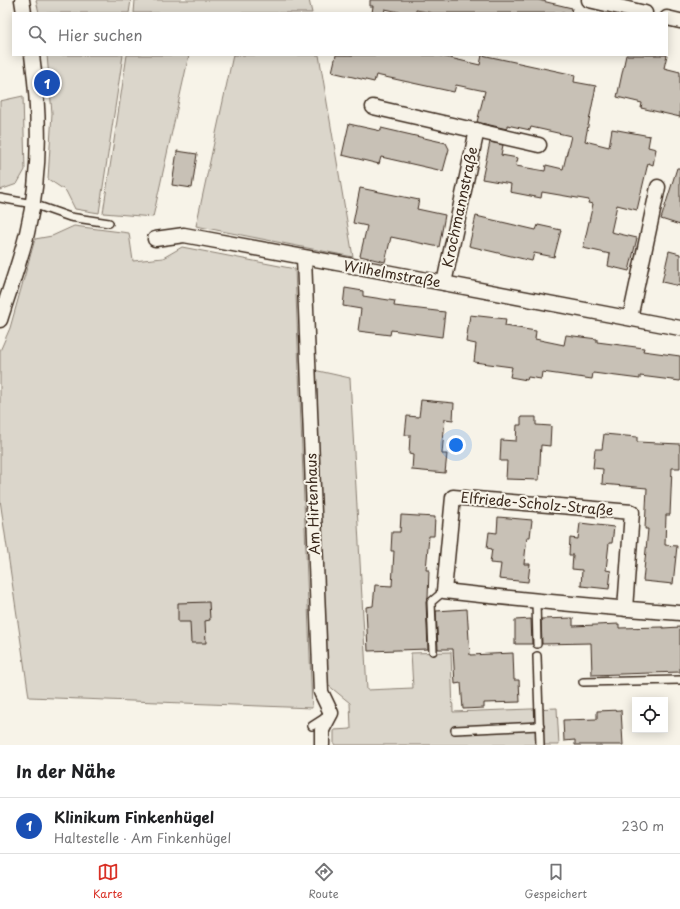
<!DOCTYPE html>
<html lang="de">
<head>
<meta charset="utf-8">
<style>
  :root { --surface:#fff; --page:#f2f2f2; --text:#202124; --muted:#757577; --line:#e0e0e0; --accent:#d93025 }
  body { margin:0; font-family:"Playpen Sans",sans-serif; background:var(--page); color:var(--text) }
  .controls { position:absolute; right:12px; bottom:12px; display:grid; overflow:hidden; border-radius:0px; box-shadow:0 2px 10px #0003 }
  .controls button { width:36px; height:36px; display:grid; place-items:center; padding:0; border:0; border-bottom:1px solid var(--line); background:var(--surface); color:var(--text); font:20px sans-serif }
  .you { position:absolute; left:456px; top:445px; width:14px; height:14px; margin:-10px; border:3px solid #fff; border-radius:50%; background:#1a73e8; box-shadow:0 0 0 6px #1a73e833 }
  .badge { display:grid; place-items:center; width:26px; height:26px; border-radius:50%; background:var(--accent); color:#fff; font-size:13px; font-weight:700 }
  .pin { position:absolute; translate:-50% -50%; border:2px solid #fff; box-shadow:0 1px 4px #0006 }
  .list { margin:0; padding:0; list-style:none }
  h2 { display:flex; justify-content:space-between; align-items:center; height:52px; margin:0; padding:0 16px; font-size:17px }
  h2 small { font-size:13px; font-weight:400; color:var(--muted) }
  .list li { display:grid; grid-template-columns:26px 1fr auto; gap:12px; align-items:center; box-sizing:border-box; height:56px; padding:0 16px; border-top:1px solid var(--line) }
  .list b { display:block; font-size:15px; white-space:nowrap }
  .list p { margin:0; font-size:13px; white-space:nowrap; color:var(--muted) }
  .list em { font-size:13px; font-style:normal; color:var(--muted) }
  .icon { flex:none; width:22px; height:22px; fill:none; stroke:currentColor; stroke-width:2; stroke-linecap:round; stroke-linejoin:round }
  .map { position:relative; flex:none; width:680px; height:745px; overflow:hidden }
  .search { position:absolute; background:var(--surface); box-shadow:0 2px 10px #0003; left:12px; right:12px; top:12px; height:44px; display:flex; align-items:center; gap:10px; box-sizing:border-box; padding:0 14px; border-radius:0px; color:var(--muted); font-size:15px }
  .sheet { height:108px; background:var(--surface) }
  nav { display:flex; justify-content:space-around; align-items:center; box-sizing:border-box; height:56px; border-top:1px solid var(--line); background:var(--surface); font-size:11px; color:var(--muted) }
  nav a { display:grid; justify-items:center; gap:2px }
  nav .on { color:var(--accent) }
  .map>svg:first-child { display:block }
</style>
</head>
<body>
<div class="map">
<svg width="680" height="745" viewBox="0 0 680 745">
  <rect width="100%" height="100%" fill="#f7f3e8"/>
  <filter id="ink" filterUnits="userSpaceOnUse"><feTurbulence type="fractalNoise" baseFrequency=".025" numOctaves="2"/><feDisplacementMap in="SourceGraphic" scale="8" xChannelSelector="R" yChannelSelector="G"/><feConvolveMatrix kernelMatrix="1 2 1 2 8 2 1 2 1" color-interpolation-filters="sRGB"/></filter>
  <g filter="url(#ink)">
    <g fill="#dbd6cb" stroke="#8b8074">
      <polygon points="36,0 131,0 129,13 39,13"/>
      <polygon points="135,0 309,0 312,13 134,13"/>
      <polygon points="47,55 123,55 99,213 75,209 66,191 48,179 52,113"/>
      <polygon points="127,55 189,55 153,217 103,213"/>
      <polygon points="233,55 319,55 353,257 196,226"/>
      <polygon points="23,96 25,170 17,184 0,190 0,101"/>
      <polygon points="74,226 129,233 133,261 163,258 182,247 295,269 312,708 29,697 0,500 0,351 10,328 35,239 52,236"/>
      <polygon points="314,370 350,378 367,690 413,688 411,653 451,652 453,712 557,708 559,745 334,745 334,730 351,729 350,703 328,685"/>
    </g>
    <g fill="#c8c1b6" stroke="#3b2a1e">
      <polygon points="370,0 538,0 572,8 571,13 433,13 416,10 416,13 404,13 385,9 384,13 372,13 373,6 370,6"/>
      <polygon points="336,55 437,55 480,65 482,55 575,75 574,82 596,86 585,141 609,147 612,129 650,136 648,147 656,149 653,165 648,163 637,210 617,205 611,232 637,238 629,271 608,266 610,254 583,248 593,204 588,203 589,200 542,192 541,198 510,192 511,184 482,179 490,142 503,145 501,155 518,158 516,166 545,171 546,165 563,169 571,136 531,127 530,130 507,125 507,129 477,122 485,91 456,85 454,92 376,75 374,82 332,72"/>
      <polygon points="626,55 667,55 664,68 680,72 680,117 641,108 642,103 617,97"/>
      <polygon points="349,124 381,131 381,128 446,143 449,149 443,171 381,157 379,164 342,155"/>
      <polygon points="177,151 197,154 192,188 172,185"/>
      <polygon points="677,168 680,168 680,225 661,219"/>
      <polygon points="360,188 419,200 417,209 445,215 439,247 391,237 385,262 360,256 367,226 353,223"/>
      <polygon points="476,216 536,230 538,225 561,230 554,257 534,253 532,261 469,246"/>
      <polygon points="669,251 680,254 680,286 662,282"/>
      <polygon points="345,288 363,291 363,296 395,301 394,306 445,312 442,337 391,330 390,335 358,331 361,309 343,306"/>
      <polygon points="470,315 506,319 505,326 536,331 535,339 564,345 566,335 597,339 597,342 644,348 643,351 680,356 680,381 640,376 640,379 593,373 592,379 542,372 541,379 528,377 527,380 510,377 512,367 474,362 476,344 466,342"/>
      <polygon points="421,400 454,403 453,420 445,419 442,454 447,454 445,473 412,470 413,455 409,454 410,435 405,435 407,416 419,417"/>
      <polygon points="521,417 536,417 536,425 551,426 550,446 541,445 539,480 506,479 507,461 500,461 501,440 516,441 517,425 521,425"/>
      <polygon points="604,434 637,437 637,442 680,444 680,468 672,468 670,515 666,515 665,545 677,546 673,584 643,581 648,529 645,529 647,488 602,484 603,469 593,468 595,449 602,449"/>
      <polygon points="401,515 435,517 434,536 429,536 426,570 429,570 428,598 426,602 428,649 368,651 366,607 373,606 375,585 392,586 394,551 391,551 392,532 400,532"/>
      <polygon points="498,517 532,520 530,537 527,537 524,564 530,564 528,582 499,579 501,564 490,563 492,549 487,548 489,532 497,533"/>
      <polygon points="580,523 614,527 612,543 609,543 606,570 611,571 609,589 581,586 582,570 572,569 573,555 569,555 570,538 578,539"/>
      <polygon points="209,602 210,620 205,621 206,643 191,643 190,622 178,622 178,603"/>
      <polygon points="467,609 470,655 513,653 514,680 519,680 520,702 484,703 484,708 463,709 461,683 455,684 453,649 438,649 436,611"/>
      <polygon points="573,618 573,626 619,624 619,628 663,627 663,628 680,627 680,672 592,675 591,643 542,644 541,619"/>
      <polygon points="531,619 532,644 515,644 515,620"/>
      <polygon points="621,710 623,745 575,745 575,740 564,741 563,720 597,719 597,711"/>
    </g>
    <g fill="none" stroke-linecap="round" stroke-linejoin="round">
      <defs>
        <g id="lane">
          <polyline points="0,198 33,204 70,217 109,223"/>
          <polyline points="536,601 537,644"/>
          <polyline points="433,651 431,602 444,591"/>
          <polyline points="537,656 540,745"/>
          <polyline points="583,682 680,680"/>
          <polyline points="312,726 326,717"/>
          <polyline points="455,730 540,726"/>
        </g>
        <g id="street">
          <polyline points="22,0 24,13"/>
          <polyline points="589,0 645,13"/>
          <polyline points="667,18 680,21"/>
          <polyline points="373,107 539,145"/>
          <polyline points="155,239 184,235 375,270 680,328"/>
          <polyline points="304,258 321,692 331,713 322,730 322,745"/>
          <polyline points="444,283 477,130"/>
          <polyline points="630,318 658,187"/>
          <path d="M0,320c9,-29 20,-58 27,-87 14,-58 13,-120 5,-178"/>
          <path d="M625,609l7,-97 -179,-15 -9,94c79,9 157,16 236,22"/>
        </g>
      </defs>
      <use href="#lane" stroke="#3b2a1e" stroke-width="10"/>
      <use href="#street" stroke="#3b2a1e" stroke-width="17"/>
      <use href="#lane" stroke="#f7f3e8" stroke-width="7"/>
      <use href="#street" stroke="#f7f3e8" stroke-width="14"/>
    </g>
  </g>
  <g text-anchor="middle" stroke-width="4" stroke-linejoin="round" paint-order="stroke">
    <g font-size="14" fill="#3b2a1e" stroke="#f7f3e8">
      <text transform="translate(460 207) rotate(-78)" y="5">Krochmannstraße</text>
      <text transform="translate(392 274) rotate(10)" y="5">Wilhelmstraße</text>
      <text transform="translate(313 504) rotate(-92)" y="5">Am Hirtenhaus</text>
      <text transform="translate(537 504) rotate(5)" y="5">Elfriede-Scholz-Straße</text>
    </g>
  </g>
</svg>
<div class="controls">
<button><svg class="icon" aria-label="locate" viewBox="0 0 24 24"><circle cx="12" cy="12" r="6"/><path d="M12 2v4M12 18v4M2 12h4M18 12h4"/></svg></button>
</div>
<div class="you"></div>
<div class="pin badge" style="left:47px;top:83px;background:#1a4fb4">1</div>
<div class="search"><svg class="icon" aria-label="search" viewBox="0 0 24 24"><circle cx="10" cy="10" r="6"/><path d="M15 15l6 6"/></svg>Hier suchen</div>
</div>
<section class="sheet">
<h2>In der Nähe<small></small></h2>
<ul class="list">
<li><span class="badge" style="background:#1a4fb4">1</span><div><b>Klinikum Finkenhügel</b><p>Haltestelle · Am Finkenhügel</p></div><em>230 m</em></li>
</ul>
</section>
<nav>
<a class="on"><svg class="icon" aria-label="map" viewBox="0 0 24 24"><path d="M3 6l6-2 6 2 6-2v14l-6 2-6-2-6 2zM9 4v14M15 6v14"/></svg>Karte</a>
<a><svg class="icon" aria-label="directions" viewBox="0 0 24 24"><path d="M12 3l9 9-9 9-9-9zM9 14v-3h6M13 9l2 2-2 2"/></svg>Route</a>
<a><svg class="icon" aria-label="saved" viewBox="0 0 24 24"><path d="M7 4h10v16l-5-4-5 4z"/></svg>Gespeichert</a>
</nav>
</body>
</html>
